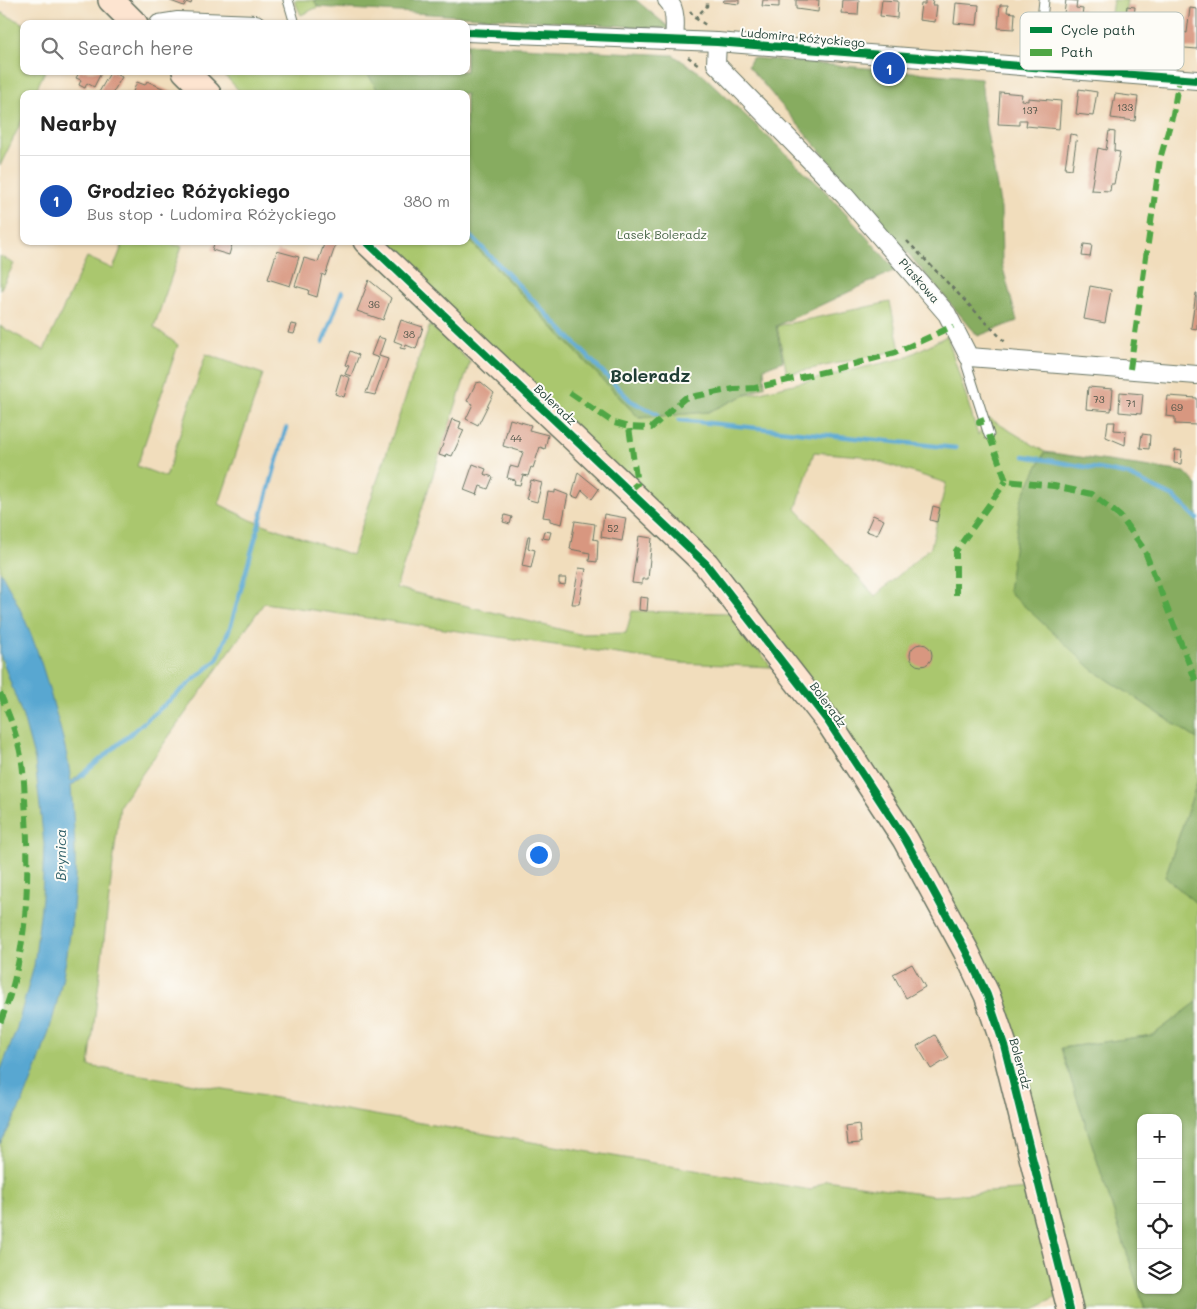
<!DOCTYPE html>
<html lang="en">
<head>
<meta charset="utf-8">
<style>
  :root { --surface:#fff; --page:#f6f6f6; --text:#222; --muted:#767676; --line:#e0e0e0; --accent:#1a73e8 }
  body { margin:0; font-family:Mali,sans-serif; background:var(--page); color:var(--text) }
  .controls { position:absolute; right:15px; bottom:15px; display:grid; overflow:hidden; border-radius:10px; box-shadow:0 1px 4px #0004 }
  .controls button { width:45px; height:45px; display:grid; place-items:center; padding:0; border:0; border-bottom:1px solid var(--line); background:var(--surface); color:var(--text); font:25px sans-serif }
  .you { position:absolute; left:538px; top:854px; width:18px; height:18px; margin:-12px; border:4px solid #fff; border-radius:50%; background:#1a73e8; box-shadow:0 0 0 8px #1a73e833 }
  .badge { display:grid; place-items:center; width:32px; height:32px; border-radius:50%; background:var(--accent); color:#fff; font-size:16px; font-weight:700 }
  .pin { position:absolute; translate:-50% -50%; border:2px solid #fff; box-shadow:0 1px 5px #0006 }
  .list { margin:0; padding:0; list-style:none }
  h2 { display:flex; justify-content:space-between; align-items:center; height:65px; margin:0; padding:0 20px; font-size:21px }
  h2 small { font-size:16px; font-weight:400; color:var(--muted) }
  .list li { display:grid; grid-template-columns:32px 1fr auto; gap:15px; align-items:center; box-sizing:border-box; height:90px; padding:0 20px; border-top:1px solid var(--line) }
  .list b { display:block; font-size:19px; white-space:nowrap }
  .list p { margin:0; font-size:16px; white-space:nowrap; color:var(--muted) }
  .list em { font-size:16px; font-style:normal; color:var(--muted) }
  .icon { flex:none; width:28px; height:28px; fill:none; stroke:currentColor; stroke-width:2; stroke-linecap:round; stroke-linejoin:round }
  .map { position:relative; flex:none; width:1197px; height:1309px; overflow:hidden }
  .search { position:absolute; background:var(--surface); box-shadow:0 1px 4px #0004; left:20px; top:20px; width:450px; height:55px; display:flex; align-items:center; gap:12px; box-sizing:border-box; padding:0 18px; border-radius:10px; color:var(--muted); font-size:19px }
  .panel { position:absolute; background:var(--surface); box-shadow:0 1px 4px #0004; left:20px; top:90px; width:450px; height:155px; border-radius:10px }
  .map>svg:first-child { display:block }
</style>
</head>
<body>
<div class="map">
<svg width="1197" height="1309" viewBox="0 0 1197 1309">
  <rect width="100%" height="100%" fill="#fdfcf7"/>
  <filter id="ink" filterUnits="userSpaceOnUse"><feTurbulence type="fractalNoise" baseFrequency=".02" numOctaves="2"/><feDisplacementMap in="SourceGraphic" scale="10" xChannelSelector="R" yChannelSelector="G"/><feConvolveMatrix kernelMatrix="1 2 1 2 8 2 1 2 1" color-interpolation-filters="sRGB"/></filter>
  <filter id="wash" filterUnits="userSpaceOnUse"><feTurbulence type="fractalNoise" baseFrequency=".0096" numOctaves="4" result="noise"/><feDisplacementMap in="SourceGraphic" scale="20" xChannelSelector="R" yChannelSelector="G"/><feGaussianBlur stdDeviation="1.12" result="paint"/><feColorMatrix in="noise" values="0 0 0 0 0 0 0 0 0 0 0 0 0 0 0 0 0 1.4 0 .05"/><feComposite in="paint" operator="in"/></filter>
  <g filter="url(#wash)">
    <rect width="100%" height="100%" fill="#f1ddbc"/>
    <g fill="#aac76e" stroke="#648251" fill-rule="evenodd">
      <polygon points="294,0 314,0 318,7 301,15"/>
      <polygon points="1113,0 1127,0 1119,57 1105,55"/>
      <polygon points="0,12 24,24 24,71 45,71 34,94 24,94 24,116 0,166"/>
      <polygon points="221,71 366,71 380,94 242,94"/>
      <path d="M466,233l6,10 167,175 69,-6 35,-16 161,-38 43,-22 31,99 11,-17 56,34 -24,48 71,169 105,70v44l-32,94 32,27v98l-44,33 -92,13 84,261h-67l-77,-310 -185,-311 -437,-447h87zM814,452l47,4 85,27 -15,64 -56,49 -79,-87z"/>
      <polygon points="124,241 152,241 182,246 154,327 178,345 137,466 166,477 206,354 263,374 219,504 251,520 352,555 430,325 470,362 396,588 579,634 626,633 632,611 731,613 771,667 680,663 264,603 120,805 89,1066 811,1190 826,1180 934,1196 1031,1189 1057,1297 1035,1309 0,1309 0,326 44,350 87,257 113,269"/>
      <polygon points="0,256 14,264 0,290"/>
      <polygon points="890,302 900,350 787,374 777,326"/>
    </g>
    <g fill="#87ac61" stroke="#53744a" fill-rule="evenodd">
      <polygon points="314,0 636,0 671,29 318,7"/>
      <polygon points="466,44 673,55 702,74 826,192 896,270 776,326 783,361 764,368 765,386 708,412 639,418 472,243 466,233 466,94 380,94 366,71 466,71"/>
      <polygon points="752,58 981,78 986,127 1001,209 1002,264 1017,321 978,336 748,66"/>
      <polygon points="1045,452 1185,472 1197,485 1197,739 1092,669 1008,591 1021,500"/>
      <polygon points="1197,783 1197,904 1165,877"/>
      <path d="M1197,1002v307h-52l-84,-261 92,-13zM1141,1118h37v172h-37z"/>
    </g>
    <path fill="#58a7d1" stroke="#3c7282" d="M0,571c27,47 39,81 53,132 8,27 15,52 18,79l12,-10 1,4 -13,10c2,31 5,60 4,91 -3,87 -29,192 -75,267v-72l16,-41 18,-65 8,-68 2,-54 -9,-83 -12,-44 -23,-63z"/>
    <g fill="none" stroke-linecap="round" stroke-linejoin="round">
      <g stroke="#58a7d1" stroke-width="4.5">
        <polyline points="466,231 631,401 657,414"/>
        <polyline points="323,342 342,292"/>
        <polyline points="679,420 956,448"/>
        <polyline points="1024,456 1126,474 1174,497 1197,519"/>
        <polyline points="81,776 217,660 231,625 286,428"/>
      </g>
    </g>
    <g id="blocks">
      <g fill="#d89780">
        <polygon points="168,0 192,0 191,4 186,2 184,6"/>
        <polygon points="724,0 739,0 739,4 723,2"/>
        <polygon points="763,0 779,0 779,7 762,6"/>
        <polygon points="796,0 819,0 818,12 796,9"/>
        <polygon points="843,0 859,0 858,15 842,14"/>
        <polygon points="882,0 898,1 897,18 880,16"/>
        <polygon points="925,0 933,0 932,5 937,5 935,22 919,20 921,4 925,4"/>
        <polygon points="1066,0 1077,1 1076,8 1083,9 1079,36 1061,33"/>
        <polygon points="956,3 979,5 977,25 954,23"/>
        <polygon points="1000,5 1008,5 1007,12 1015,13 1014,29 998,28"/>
        <polygon points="1127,6 1135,7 1134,16 1150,18 1147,41 1123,38"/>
        <polygon points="1190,8 1197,9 1197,49 1162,46 1165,30 1173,31 1174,24 1184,26 1183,32 1187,33"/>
        <polygon points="80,71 102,71 94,87 87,83 85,88 79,85 81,80 76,78"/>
        <polygon points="111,71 122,77 112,94 98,94"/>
        <polygon points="147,81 160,87 176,94 132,94 137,82 145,85"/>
        <polygon points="1079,89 1097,92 1093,116 1076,114"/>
        <polygon points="1000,92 1022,94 1021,100 1028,101 1028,98 1061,101 1059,129 1026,126 1027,120 1019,120 1019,125 998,124"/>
        <polygon points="1115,94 1138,97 1135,121 1111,118"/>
        <polygon points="1109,131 1115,132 1114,151 1120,152 1114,184 1111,184 1110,191 1091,190 1098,148 1106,150"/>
        <polygon points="1070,134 1077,135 1072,169 1065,168"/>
        <polygon points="215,241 233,241 229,255 212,250"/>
        <polygon points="325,241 337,241 325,276 322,274 317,297 308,294 309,290 295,286 304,258 318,262"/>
        <polygon points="1084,244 1092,245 1090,257 1082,256"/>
        <polygon points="277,251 299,257 290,286 268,279"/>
        <polygon points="369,280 391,298 383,320 357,311"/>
        <polygon points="1090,286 1111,290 1105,323 1084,319"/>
        <polygon points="1196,293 1197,293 1197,329 1191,328"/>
        <polygon points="401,320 423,327 416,349 406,345 405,349 400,348 402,344 394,341"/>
        <polygon points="291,324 297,325 294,334 288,333"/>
        <polygon points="378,337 385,339 379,356 388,359 375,395 366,393 379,358 371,355"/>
        <polygon points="350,351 359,355 351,376 345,374 349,366 345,365"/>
        <polygon points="341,374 350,378 344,397 335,394"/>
        <polygon points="481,382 494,393 478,425 466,419 473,404 467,401 476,383"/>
        <polygon points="1088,387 1113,389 1111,411 1086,409"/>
        <polygon points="1120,392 1143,394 1141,414 1119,412"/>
        <polygon points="1168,396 1197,398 1197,425 1175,424 1175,417 1166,416"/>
        <polygon points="452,419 461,422 459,428 464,430 452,456 446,454 445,457 439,455"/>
        <polygon points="510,419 531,425 529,430 548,435 545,449 540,447 533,468 531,467 528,476 523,475 520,485 514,484 515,480 507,478 510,466 518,468 523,452 503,446"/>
        <polygon points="1108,422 1115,422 1114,430 1126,431 1125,445 1106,437"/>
        <polygon points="1142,434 1150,435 1149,449 1140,448"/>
        <polygon points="1175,450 1182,451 1181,464 1174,463"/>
        <polygon points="473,464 486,469 484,474 493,477 488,489 480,486 477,495 464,490"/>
        <polygon points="578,472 599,489 592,499 582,490 578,498 572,496"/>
        <polygon points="531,480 542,483 537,502 526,499"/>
        <polygon points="555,490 568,495 562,524 550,521 550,518 543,517 548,492 555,493"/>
        <polygon points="933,506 940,508 937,522 930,520"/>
        <polygon points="604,514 626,518 622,541 601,537"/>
        <polygon points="505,515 512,517 510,524 503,522"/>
        <polygon points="873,515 884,520 877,535 866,531"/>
        <polygon points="575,521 595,524 593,539 598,540 597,562 589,561 590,553 570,549"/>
        <polygon points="544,531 551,532 549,539 542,538"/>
        <polygon points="528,536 530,536 528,548 535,550 531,568 522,566"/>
        <polygon points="639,536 652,538 648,579 642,579 642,584 632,583"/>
        <polygon points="579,568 586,569 579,604 572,604"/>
        <polygon points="559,578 566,578 565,585 559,584"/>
        <polygon points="640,597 648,598 647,611 639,610"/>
        <circle cx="921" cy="655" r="11"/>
        <polygon points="912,964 925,987 906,998 893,974"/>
        <polygon points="935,1035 949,1058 931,1069 917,1046"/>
        <polygon points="859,1124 861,1143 848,1144 846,1126"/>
      </g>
    </g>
  </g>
  <g filter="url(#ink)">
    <use href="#blocks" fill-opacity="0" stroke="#687564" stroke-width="1"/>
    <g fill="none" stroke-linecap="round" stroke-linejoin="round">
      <defs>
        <g id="lane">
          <polyline points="288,0 295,24"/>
          <polyline points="1037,68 1044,0"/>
          <polyline points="969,357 967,366 989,435"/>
        </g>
        <g id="street">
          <path d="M667,0c10,8 8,28 7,39"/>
          <polyline points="159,24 178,21 256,24"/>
          <polyline points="466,32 717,42 1197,80"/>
          <polyline points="717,42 716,64 845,196 947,314 969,357 1197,375"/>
        </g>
        <g id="secondary">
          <polyline points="111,0 135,24"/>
          <polyline points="185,71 208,94"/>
          <polyline points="366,241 706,564 828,721 905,839 966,951 987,995 1004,1045 1070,1309"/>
        </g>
      </defs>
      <use href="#lane" stroke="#687564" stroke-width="11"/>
      <use href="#street" stroke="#687564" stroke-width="20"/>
      <use href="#secondary" stroke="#687564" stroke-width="28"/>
      <g stroke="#687564" stroke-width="2.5" stroke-dasharray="4 4" stroke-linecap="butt">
        <polyline points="690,11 695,18 707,6 707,0"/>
        <polyline points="695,18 706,25"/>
        <polyline points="688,57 699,65"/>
        <polyline points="907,241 1007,344"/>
      </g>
      <use href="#lane" stroke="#fff" stroke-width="9"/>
      <use href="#street" stroke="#fff" stroke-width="18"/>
      <use href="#secondary" stroke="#fde4d0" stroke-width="25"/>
      <g stroke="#4fa644" stroke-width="6" stroke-dasharray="12 6" stroke-linecap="butt">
        <polyline points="1130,369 1160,159 1173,114 1179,79"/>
        <polyline points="570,393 614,423 629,427"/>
        <polyline points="984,419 979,421 979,423 985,421"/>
        <polyline points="989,435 1006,481 1054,486 1092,494 1120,516 1144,549 1197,684"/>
        <polyline points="629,491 637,484 629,427 651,428 685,398 734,389 755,388 831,370 895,353 953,326"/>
        <polyline points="956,595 956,551 1006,481"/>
        <path d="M0,693c6,15 13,31 17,47 6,19 7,40 8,60 5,73 4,154 -25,223"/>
      </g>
      <defs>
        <g id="cycleway">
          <polyline points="466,32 717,42 1197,80"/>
          <polyline points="366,241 706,564 828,721 905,839 966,951 987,995 1004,1045 1070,1309"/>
        </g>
      </defs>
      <use href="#cycleway" stroke="#fdfcf7" stroke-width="11"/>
      <use href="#cycleway" stroke="#00873e" stroke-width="8"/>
    </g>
  </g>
  <g text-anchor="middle" stroke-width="4" stroke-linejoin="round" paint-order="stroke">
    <g font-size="10" fill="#4d5447">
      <text x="1125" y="111">133</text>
      <text x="1030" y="114">137</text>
      <text x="374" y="308">36</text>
      <text x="409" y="338">38</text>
      <text x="1099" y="403">73</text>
      <text x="1131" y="407">71</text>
      <text x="1177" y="411">69</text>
      <text x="516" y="442">44</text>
      <text x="613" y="532">52</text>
    </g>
    <g font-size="12" fill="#1f3d34" stroke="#fdfcf7">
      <text transform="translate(803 38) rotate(5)" y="4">Ludomira Różyckiego</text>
      <text transform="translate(919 281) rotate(49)" y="4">Piaskowa</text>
      <text transform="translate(555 405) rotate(44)" y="4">Boleradz</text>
      <text transform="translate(828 705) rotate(54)" y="4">Boleradz</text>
      <text transform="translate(1020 1064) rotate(75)" y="4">Boleradz</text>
    </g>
    <g font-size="12" fill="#426042" stroke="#fdfcf7">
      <text x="662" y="239">Lasek Boleradz</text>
    </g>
    <g font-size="14" font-style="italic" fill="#33626b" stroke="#fdfcf7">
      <text transform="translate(61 855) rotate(-90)" y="5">Brynica</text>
    </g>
    <g font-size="18" font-weight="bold" fill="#1f3d34" stroke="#fdfcf7">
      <text x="650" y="382">Boleradz</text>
    </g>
  </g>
  <rect x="1020" y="12" width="164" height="58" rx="8" fill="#fdfcf7" stroke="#bac3bc" stroke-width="1"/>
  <rect x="1030" y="27" width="22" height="6" fill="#00873e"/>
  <rect x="1030" y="49" width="22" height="7" fill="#4fa644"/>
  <g font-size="14" fill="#1f3d34">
    <text x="1061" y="35">Cycle path</text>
    <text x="1061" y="57">Path</text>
  </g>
</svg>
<div class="controls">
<button>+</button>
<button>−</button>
<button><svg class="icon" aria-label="locate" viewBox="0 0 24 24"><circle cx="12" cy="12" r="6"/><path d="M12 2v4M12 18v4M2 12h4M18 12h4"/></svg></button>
<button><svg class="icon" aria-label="layers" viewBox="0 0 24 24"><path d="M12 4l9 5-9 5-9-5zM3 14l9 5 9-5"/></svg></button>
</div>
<div class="you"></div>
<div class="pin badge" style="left:889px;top:68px;background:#1a4fb4">1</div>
<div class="search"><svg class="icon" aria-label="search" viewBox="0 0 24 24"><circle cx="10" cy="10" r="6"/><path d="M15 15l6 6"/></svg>Search here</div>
<section class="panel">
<h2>Nearby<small></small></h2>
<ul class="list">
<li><span class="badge" style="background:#1a4fb4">1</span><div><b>Grodziec Różyckiego</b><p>Bus stop · Ludomira Różyckiego</p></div><em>380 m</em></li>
</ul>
</section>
</div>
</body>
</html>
